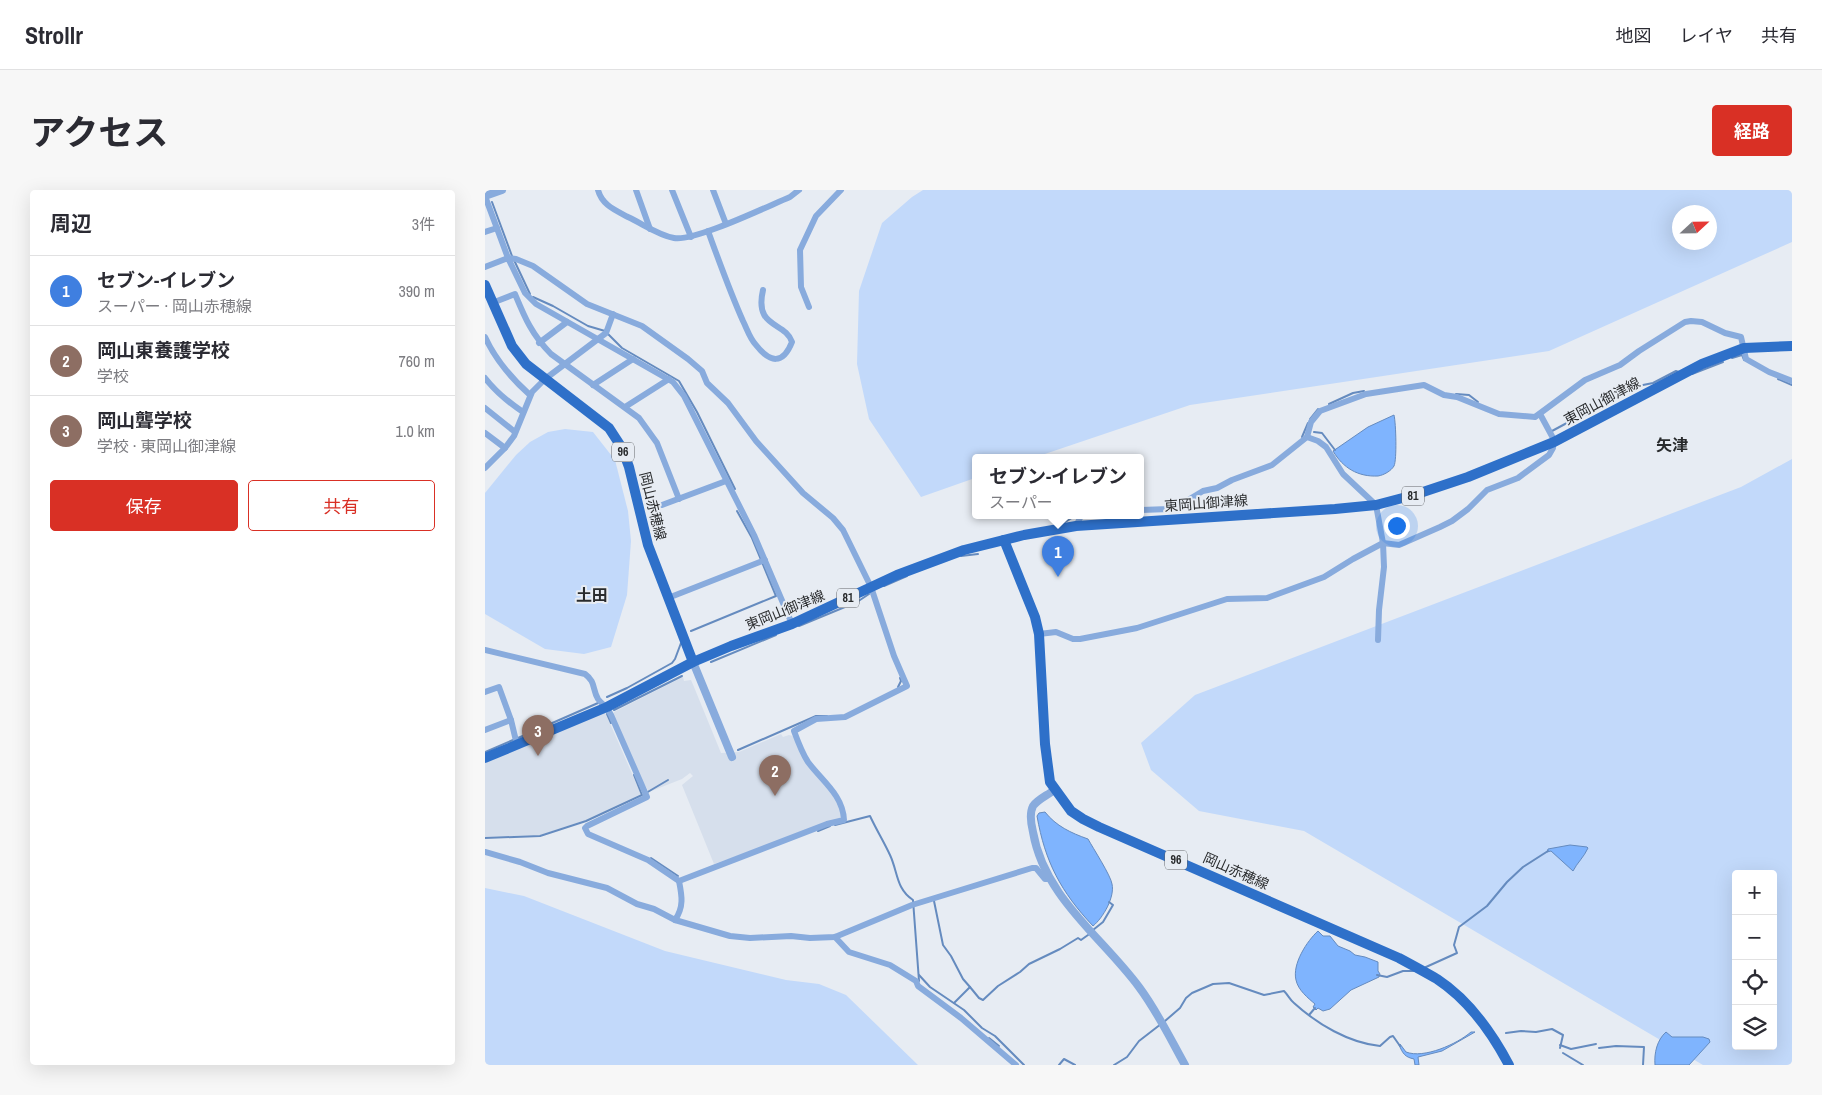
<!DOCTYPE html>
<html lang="ja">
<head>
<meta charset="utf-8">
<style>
  :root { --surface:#fff; --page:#f7f7f7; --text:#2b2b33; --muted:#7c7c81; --line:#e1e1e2; --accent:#d93025 }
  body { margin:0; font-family:"Archivo Narrow","Noto Sans JP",sans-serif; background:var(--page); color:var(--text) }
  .controls { position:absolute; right:15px; bottom:15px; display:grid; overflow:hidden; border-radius:5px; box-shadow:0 5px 20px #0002 }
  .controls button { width:45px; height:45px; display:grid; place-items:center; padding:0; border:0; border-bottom:1px solid var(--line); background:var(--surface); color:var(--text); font:25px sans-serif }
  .compass { position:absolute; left:1187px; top:15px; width:45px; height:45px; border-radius:50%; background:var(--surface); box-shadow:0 5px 20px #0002; rotate:68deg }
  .you { position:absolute; left:911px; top:335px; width:18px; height:18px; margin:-12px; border:4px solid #fff; border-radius:50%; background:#1a73e8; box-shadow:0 0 0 8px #1a73e833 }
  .badge { display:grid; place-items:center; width:32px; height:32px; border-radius:50%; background:var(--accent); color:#fff; font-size:16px; font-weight:700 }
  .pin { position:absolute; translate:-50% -41px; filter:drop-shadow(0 1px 2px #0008) }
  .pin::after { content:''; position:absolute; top:26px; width:18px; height:15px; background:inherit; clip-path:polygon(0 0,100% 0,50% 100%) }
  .popup { position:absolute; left:487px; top:264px; width:172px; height:65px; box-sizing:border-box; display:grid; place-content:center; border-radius:5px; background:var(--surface); filter:drop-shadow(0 1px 4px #0005); font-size:16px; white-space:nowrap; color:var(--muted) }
  .popup b { font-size:19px; color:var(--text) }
  .popup::after { content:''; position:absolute; left:50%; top:100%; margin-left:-10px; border:10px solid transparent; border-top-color:var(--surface) }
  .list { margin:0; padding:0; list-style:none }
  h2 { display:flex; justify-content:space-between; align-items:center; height:65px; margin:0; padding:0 20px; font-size:21px }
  h2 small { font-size:16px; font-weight:400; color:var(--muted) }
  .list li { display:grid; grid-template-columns:32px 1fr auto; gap:15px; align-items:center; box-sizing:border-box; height:70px; padding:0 20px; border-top:1px solid var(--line) }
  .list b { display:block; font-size:19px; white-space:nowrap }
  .list p { margin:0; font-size:16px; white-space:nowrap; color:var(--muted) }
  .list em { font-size:16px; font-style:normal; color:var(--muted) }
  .actions { display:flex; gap:10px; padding:15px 20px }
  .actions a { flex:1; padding:11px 0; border:1px solid var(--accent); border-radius:5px; text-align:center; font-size:18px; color:var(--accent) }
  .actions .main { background:var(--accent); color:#fff }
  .icon { flex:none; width:28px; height:28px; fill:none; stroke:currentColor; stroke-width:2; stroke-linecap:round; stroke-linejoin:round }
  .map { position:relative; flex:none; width:1307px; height:875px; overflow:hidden; border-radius:5px }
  header { display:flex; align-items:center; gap:30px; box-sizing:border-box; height:70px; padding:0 25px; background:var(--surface); border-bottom:1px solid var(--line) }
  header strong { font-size:24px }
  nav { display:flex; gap:28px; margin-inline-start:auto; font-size:18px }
  .intro { display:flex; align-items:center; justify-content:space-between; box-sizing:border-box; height:120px; padding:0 30px }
  h1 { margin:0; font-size:35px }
  .button { padding:12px 22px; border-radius:5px; background:var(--accent); color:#fff; font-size:18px; font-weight:700 }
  main { display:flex; gap:30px; padding:0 30px }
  aside { flex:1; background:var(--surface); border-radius:5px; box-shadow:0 5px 20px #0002 }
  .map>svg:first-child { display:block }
</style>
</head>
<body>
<header>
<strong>Strollr</strong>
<nav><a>地図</a><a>レイヤ</a><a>共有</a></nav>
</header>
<div class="intro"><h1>アクセス</h1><a class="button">経路</a></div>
<main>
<aside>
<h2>周辺<small>3件</small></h2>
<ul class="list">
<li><span class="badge" style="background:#3f7fe0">1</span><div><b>セブン-イレブン</b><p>スーパー · 岡山赤穂線</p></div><em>390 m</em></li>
<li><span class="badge" style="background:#8d6e63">2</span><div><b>岡山東養護学校</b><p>学校</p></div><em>760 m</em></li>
<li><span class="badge" style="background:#8d6e63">3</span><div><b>岡山聾学校</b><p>学校 · 東岡山御津線</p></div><em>1.0 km</em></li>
</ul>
<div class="actions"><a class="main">保存</a><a>共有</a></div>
</aside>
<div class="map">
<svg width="1307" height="875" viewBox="0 0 1307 875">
  <rect width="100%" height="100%" fill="#e7ecf3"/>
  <g fill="#d6dfec">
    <polygon points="198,487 199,491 206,490 209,497 236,563 254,562 296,544 298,547 304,545 308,546 344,598 357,624 354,630 229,674 197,595 208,586 205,583 197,589 164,602 157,590 128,524 129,522"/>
    <polygon points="120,522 156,604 101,630 55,645 0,647 0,572"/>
  </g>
  <g fill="#c2d9fa" fill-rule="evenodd">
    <path d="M438,0h869v52l-243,109 -359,54 -157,53h-58v20l-54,19 -52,-78 -12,-55 2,-73 23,-68 30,-26zM1224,22v30h-30v-30z"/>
    <polygon points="80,239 108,242 130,270 143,321 146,351 142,405 126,457 99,464 60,459 0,424 0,303 31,265 45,252 63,242"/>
    <path d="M1307,269v606h-89l-399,-234 -105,-20 -48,-41 -10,-27 54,-48 546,-208zM1251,684h37v172h-37z"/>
    <polygon points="0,698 39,706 180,761 301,790 334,794 361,805 433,875 0,875"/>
  </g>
  <g fill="#7fb4fe" stroke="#658bbf">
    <path d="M909,225c2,8 3,45 0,51 -3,5 -10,9 -16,10 -20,1 -35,-8 -45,-25l3,-2 32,-22z"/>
    <path d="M560,622c11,14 26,21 43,27 5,9 23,37 24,45 3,13 -9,34 -19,42 -32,-34 -48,-64 -56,-110l2,-3z"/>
    <path d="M1085,655l17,2 1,1c-4,9 -11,15 -15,23l-22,-20 -4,1 1,-3z"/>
    <path d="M833,741l5,5h7l8,10 12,5 5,4 10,2 13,5v9l2,3 -1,3 -28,13 -21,19 -7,2 -5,-3 -2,2 -3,-3 2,-3c-7,-6 -17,-14 -19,-24 -4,-16 11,-39 22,-49z"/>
    <path d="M986,842h4l-33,19 -24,6 1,8h-4l-1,-6c-9,-2 -11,-5 -15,-14l1,-1 6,8c18,7 51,-8 65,-20z"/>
    <path d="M1181,842l6,5h31l6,2 1,3 -21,23h-34c-1,-12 2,-25 11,-33z"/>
  </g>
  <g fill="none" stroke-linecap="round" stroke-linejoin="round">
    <g stroke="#658bbf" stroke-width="2">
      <polyline points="7,12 27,66"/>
      <polyline points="29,70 45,104"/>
      <polyline points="48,107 68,116 103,136 120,141 137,158 194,191 212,222 250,299"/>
      <polyline points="1247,168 1257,165 1259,170"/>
      <polyline points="1207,184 1238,172"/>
      <polyline points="1293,189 1307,195"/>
      <polyline points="971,204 984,205 993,212"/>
      <polyline points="844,214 868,203 879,201"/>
      <polyline points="825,229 833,219"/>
      <polyline points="1067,241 1093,227 1097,227 1148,197 1168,193 1191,181 1194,182"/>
      <polyline points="829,242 837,243 850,260"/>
      <polyline points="817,247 823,233"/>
      <polyline points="577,334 590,326"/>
      <polyline points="476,366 493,364"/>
      <polyline points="399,396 422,386"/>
      <polyline points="314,436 372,412 384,404"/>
      <polyline points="206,441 291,406 267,348 252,321"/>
      <polyline points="226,472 291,445"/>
      <polyline points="413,497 416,491 415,488"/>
      <polyline points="122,507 142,498 187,473 190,469 196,453"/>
      <polyline points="129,520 197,486"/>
      <polyline points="122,524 126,533"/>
      <polyline points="33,548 113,513"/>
      <polyline points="253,560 331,526 342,526"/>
      <polyline points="0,562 28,550"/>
      <polyline points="161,603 183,590"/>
      <path d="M350,635l35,-9c6,13 14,26 20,39 8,17 6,34 23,45l6,81"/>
      <polyline points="333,641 345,636"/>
      <polyline points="0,648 55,646 101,631 157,605 149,585"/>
      <polyline points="166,668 193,686"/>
      <polyline points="449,711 458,755 466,766 478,789 485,797"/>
      <polyline points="608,740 618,732 628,715 624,712"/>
      <polyline points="941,777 972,763 969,755 974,737 1002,716 1022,692 1038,677 1063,661"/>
      <polyline points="434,785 445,797 479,820 497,838 510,846 539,875"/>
      <polyline points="892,785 902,787 918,781 929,781"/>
      <polyline points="469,813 485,797 494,808 498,810 513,796 535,782 544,774 575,759 593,748 596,750 603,745"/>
      <polyline points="824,825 830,818"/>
      <path d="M680,831l15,-13 6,-10 6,-5 21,-9 16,-1 35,12 20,-4c4,4 6,9 10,12 23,21 55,40 86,43l10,-9 3,-1 7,10"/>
      <polyline points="1021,843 1036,841 1051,842 1067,839 1078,845 1075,858"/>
      <polyline points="504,848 514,856"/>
      <polyline points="1075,855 1086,859 1111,854"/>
      <polyline points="1114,858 1131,856 1159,857 1158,875"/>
      <polyline points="1078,863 1098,875"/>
      <polyline points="574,875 579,869 590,875"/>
      <polyline points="629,875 642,867 654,851 676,834"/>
    </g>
    <g stroke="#88abdd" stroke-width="6">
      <path d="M113,0c4,15 17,20 30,27 15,7 30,18 46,21 20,4 94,-32 116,-41l9,-7"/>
      <polyline points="151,0 165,39"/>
      <polyline points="187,0 206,47"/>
      <polyline points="228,0 241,34"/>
      <path d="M0,6l23,62 8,1 17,7 54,38 55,22 46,33 14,12 5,12 21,20 28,38 47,52 30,25 10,12 28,57 23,69 13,30 -62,31 -29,2 -22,12c4,11 8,22 14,31 14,19 35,33 36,58l-17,4 -148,57 -31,-21 -60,-26 -3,-6 2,-2 60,-29 -36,-82c-3,-7 -9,-11 -13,-16 -6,-10 -2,-17 -13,-25l-100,-24"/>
      <path d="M223,41c11,30 22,61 35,90 4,8 7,18 13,24 14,18 27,20 36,-3 -7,-21 -38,-13 -29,-52"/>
      <polyline points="0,42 12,38"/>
      <polyline points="0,77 23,68 40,103 51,114 188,192 199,206 269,345 307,434"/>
      <path d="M7,113l23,-9c10,24 17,41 36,60l88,64 18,25 22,56"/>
      <polyline points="324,117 316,97 315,60 331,26 356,0"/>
      <path d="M0,147c11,24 26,41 45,58"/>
      <polyline points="54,153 82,132"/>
      <path d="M0,188c11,14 23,24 38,34"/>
      <polyline points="108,195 148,169"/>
      <polyline points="140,217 184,189"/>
      <polyline points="0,218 30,242"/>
      <polyline points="0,243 20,258"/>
      <polyline points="822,247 833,251 841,257 858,284 891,315 898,353 899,377 894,420 893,450"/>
      <polyline points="0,278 20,258 29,246 47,202 60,189 121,143 128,124"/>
      <polyline points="177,315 241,291"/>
      <polyline points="656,320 684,319 698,313 718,301 732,298 747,290 787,275 822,247 826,232 835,221 881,204 939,195 959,205 972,207 1014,224 1050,227 1100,190 1135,175 1154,161 1200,132 1206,131 1217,132 1240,143 1256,147 1261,169 1284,182 1307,191"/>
      <polyline points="591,336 596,326"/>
      <polyline points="183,408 280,370"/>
      <polyline points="554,444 571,442 588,449 595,449 652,438 742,409 782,408 839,387 868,369 898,353 914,355 955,337 967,331 983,319 1002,300 1033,288 1064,265 1068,258 1068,248 1055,224"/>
      <polyline points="0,502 14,497 26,530 32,555"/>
      <polyline points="0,540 26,530"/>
      <polyline points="0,662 35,672 63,683 122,698 152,714 169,719 190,730 245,746 265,748 306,746 325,748 350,747 427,715 547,678 551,678 560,689 566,689"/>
      <path d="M190,730c9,-13 7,-24 4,-39"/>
      <polyline points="350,747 364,762 405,775 431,791 433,796 476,828 531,875"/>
    </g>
    <g stroke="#88abdd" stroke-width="8">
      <polyline points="0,6 17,0"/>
      <polyline points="208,472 247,567"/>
      <path d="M569,600c-6,5 -16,9 -21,16 -4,8 -2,18 0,26 11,65 69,105 106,155 18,24 31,51 46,78"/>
    </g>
    <g stroke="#2e70c9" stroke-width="10">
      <polyline points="0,95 27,156 41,174 124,238 137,258 144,277 163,355 208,472"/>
      <path d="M519,350l31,77 4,17 6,110 5,38 21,29 12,8 16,8 300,131c13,7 26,14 38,21 32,21 54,52 72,86"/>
      <polyline points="0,568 122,517 208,472 246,456 307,434 412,385 479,360 539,345 591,336 850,319 891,315 929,305 983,287 1069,252 1217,174 1259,158 1307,156"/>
    </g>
  </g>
  <g text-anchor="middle" stroke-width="4" stroke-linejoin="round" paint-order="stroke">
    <g fill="#e7ecf3" stroke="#626568" stroke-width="1">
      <rect x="127" y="252.5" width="22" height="19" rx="4"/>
      <rect x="917" y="296.5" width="22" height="19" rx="4"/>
      <rect x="352" y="398.5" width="22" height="19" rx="4"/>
      <rect x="680" y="660.5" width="22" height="19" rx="4"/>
    </g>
    <g font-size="12" font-weight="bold" fill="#292b2d">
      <text x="138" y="266">96</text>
      <text x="928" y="310">81</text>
      <text x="363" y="412">81</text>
      <text x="691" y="674">96</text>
    </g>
    <g font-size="14" fill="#292b2d" stroke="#e7ecf3">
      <text transform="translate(1117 211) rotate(-28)" y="5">東岡山御津線</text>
      <text transform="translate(721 313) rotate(-4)" y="5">東岡山御津線</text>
      <text transform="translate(168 316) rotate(76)" y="5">岡山赤穂線</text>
      <text transform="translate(300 420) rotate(-22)" y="5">東岡山御津線</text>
      <text transform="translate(751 681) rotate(24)" y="5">岡山赤穂線</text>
    </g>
    <g font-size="16" font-weight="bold" fill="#292b2d" stroke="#e7ecf3">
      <text x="1187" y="261">矢津</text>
      <text x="107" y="411">土田</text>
    </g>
  </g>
</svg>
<div class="controls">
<button>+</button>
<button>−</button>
<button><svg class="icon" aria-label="locate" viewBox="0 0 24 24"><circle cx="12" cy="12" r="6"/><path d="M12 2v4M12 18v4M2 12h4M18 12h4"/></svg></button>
<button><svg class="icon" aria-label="layers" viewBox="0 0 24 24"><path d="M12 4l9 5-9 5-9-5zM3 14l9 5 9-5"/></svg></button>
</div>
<svg class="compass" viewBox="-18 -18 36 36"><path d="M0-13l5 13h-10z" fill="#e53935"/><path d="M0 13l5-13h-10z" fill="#7c7c81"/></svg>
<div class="you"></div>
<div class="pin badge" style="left:573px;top:387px;background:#3f7fe0">1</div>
<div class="popup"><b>セブン-イレブン</b>スーパー</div>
<div class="pin badge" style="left:290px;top:606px;background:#8d6e63">2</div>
<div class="pin badge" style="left:53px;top:566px;background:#8d6e63">3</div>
</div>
</main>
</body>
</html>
